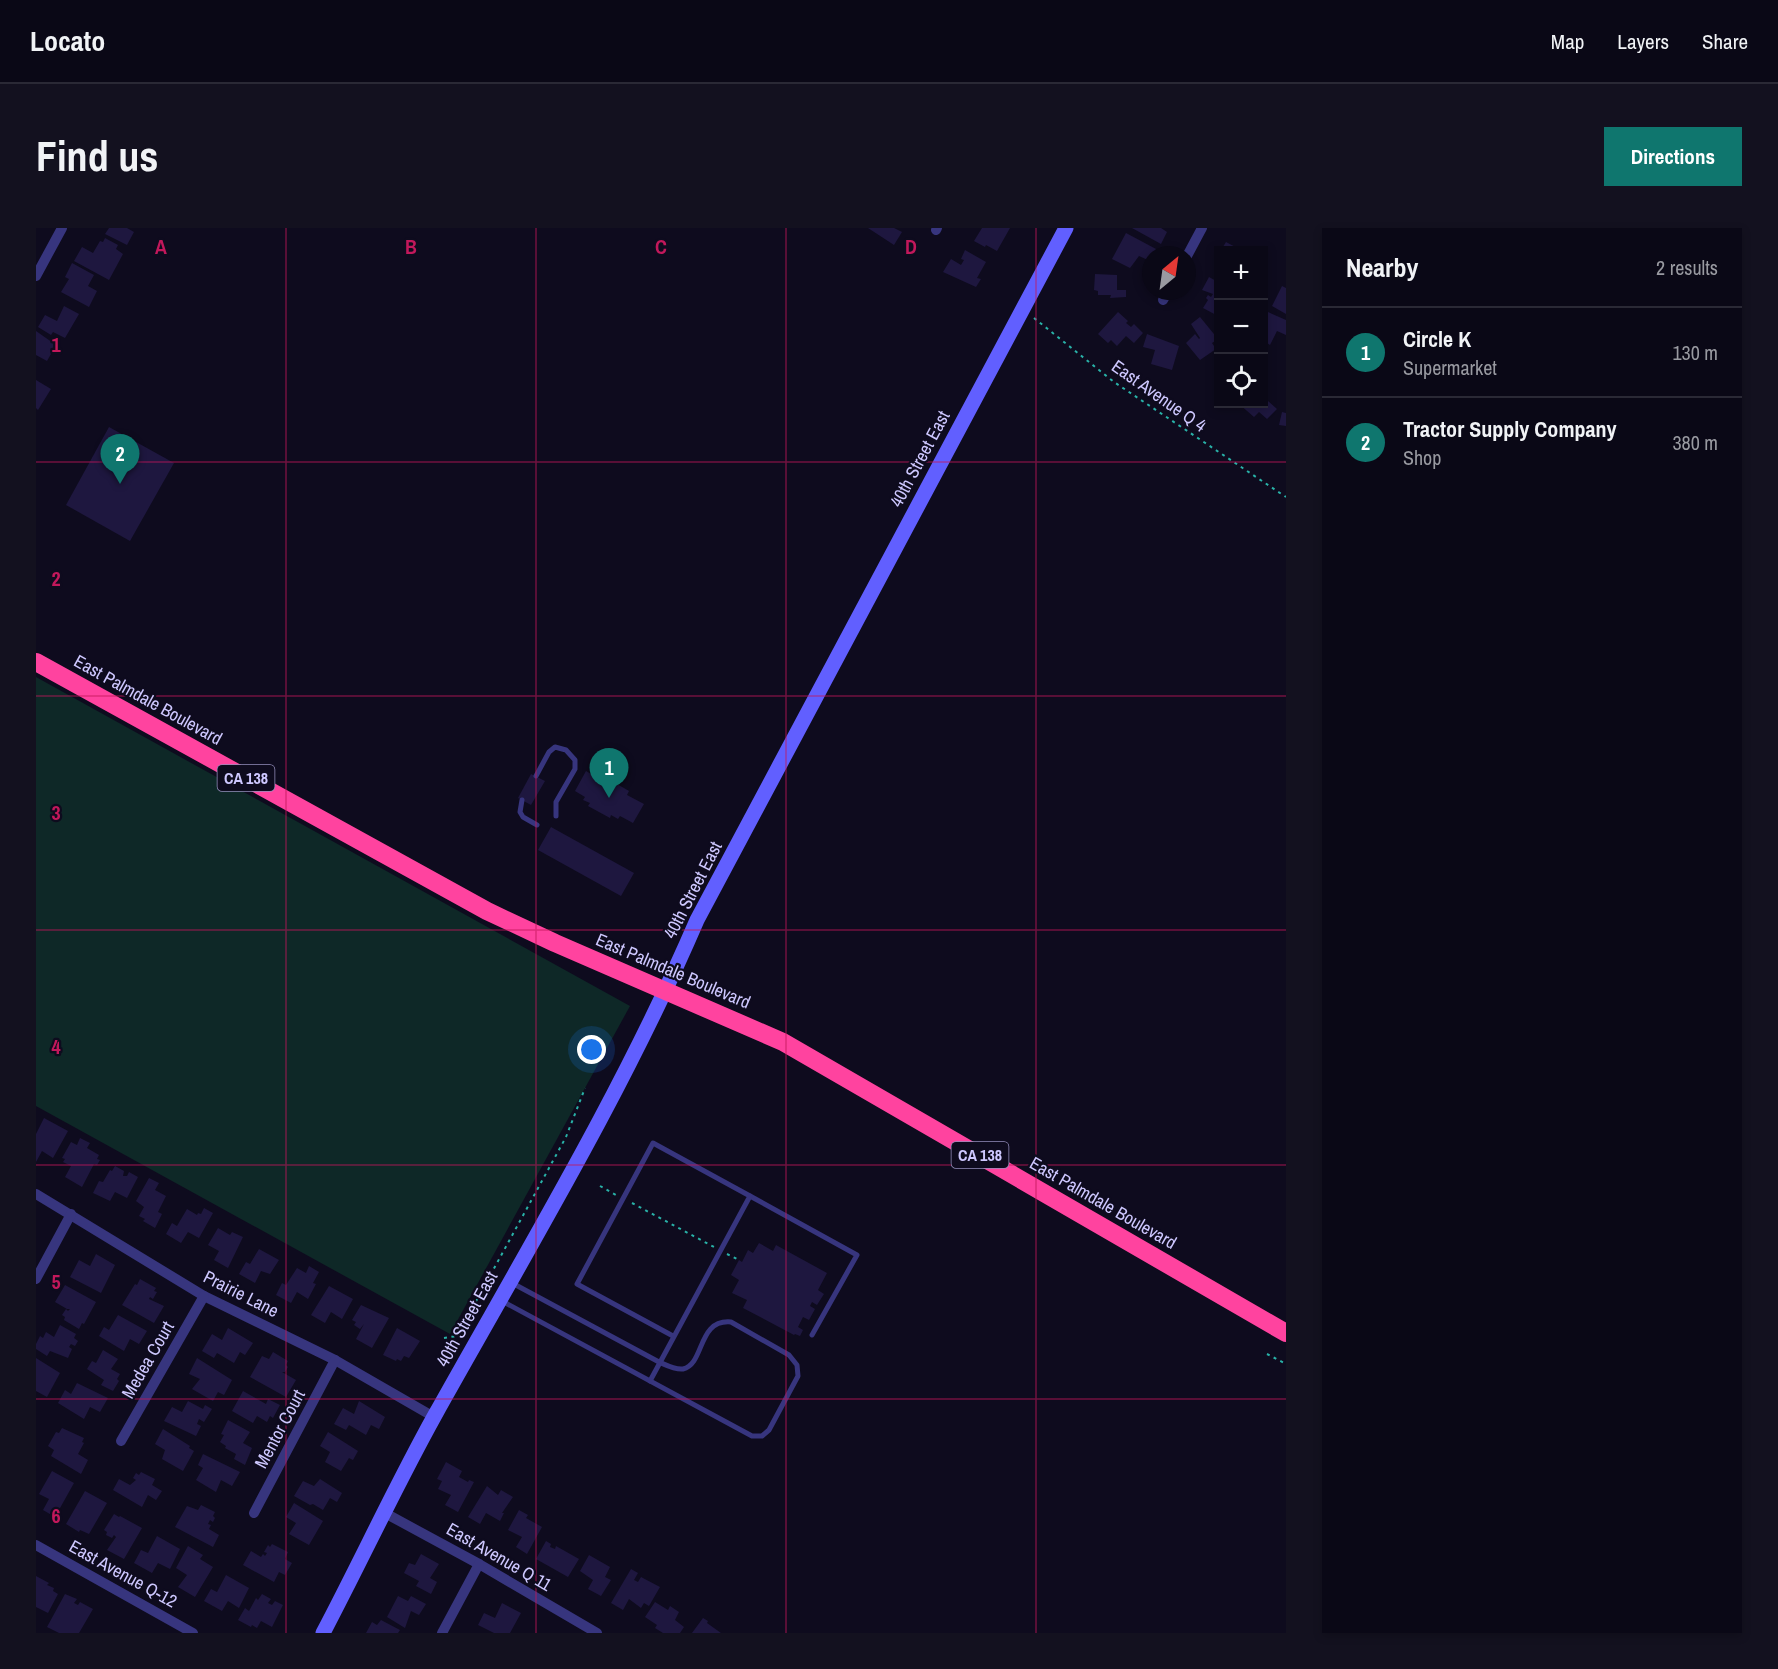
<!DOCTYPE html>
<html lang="en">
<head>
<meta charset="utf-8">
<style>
  :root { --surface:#0a0816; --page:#13111f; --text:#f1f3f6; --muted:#999aa1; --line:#2a2935; --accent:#0f766e }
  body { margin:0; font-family:"Archivo Narrow",sans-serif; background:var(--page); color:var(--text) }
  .controls { position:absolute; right:18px; top:18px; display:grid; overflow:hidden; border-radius:0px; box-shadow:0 3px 9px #0003 }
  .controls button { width:54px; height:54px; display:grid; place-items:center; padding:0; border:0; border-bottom:2px solid var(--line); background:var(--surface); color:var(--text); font:30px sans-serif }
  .compass { position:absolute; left:1106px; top:18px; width:54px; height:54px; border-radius:50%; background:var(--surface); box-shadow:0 3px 9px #0003; rotate:29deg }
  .you { position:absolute; left:556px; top:822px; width:21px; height:21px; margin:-15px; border:4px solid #fff; border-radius:50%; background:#1a73e8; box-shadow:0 0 0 9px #1a73e833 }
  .badge { display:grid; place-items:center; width:39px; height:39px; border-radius:50%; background:var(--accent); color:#fff; font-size:20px; font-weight:700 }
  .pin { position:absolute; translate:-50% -50px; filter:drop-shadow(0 2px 3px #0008) }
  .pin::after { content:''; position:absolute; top:32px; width:21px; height:18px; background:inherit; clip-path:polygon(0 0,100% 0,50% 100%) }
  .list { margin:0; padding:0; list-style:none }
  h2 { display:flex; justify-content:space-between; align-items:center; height:78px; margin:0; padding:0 24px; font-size:26px }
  h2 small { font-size:20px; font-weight:400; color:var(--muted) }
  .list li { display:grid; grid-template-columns:39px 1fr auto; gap:18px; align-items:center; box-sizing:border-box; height:90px; padding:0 24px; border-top:2px solid var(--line) }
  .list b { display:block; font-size:22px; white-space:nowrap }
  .list p { margin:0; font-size:20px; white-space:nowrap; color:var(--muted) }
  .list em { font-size:20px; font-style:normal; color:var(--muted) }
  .icon { flex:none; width:33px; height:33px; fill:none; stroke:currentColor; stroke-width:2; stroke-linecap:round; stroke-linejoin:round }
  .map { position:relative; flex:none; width:1250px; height:1405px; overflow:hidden; border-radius:0px }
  header { display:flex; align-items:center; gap:36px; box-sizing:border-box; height:84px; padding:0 30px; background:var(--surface); border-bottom:2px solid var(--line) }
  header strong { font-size:28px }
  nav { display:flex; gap:33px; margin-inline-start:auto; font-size:21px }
  .intro { display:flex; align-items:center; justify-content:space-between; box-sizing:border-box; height:144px; padding:0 36px }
  h1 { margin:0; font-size:42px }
  .button { padding:15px 27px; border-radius:0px; background:var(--accent); color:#fff; font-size:21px; font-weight:700 }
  main { display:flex; gap:36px; padding:0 36px }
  aside { flex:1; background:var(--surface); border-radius:0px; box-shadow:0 3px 9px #0003 }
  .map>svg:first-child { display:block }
</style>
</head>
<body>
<header>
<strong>Locato</strong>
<nav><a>Map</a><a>Layers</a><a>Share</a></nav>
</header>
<div class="intro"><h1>Find us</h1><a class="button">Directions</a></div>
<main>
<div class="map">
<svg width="1250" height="1405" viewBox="0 0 1250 1405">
  <rect width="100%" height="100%" fill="#0e0b1e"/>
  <polygon fill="#0e2827" points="0,449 594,778 414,1106 0,878"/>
  <g fill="#1e173f">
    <polygon points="73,0 91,0 98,4 91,17 69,6"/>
    <polygon points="832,0 858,0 866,4 858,17"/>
    <polygon points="946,0 974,0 961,23 950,17 949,19 938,13"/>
    <polygon points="1096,0 1125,0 1131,4 1125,16"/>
    <polygon points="1090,5 1120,21 1117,27 1115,27 1114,33 1103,28 1094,40 1076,31"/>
    <polygon points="69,10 82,17 80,21 87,26 73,52 38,33 46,19 57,25 64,13 67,14"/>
    <polygon points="1190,14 1205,22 1185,22"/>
    <polygon points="929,22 950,34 941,50 945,51 940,59 907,44 915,31 925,37 928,32 925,31"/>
    <polygon points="36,35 58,47 52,58 61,63 53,79 25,64 33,51 29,49"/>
    <polygon points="1059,46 1081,47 1081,62 1090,62 1090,69 1074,70 1075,67 1062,67 1062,63 1058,62"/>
    <polygon points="1173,49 1182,54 1182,88 1167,80 1172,72 1170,70 1172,67 1175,69 1177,66 1166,62"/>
    <polygon points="1246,58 1250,60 1250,86 1236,78"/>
    <polygon points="28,78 43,86 29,110 17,104 15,107 2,99 9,87 21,93"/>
    <polygon points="1082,84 1092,93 1090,95 1095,99 1098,96 1107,105 1098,115 1090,108 1081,118 1075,112 1072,115 1062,106"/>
    <polygon points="1232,84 1250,92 1250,107 1241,103 1234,117 1228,113 1228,91"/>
    <polygon points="1164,89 1182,111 1176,115 1180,121 1164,132 1150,115 1159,106 1163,111 1164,110 1155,96"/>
    <polygon points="0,103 20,117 11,133 0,127"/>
    <polygon points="1111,106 1143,118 1136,142 1115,136 1119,122 1107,119"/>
    <polygon points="0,152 15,161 2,182 0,180"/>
    <polygon points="1228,173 1229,175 1232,173 1241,181 1231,191 1223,184 1218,189 1203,176 1228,176"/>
    <polygon points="1246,184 1250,185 1250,198 1243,197"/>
    <polygon points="73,199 138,235 94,313 30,277"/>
    <polygon points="550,543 567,553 569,549 593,563 591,567 608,576 597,595 584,588 582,591 575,587 574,590 552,578 554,575 547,572 549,569 539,563"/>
    <polygon points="495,546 509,553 495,577 482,570"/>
    <polygon points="515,599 598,645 585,668 502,622"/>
    <polygon points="8,890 32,903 17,930 6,923 0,934 0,906"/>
    <polygon points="44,910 54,915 51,920 63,927 61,931 64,932 61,937 58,936 46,959 29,949 35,938 27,934 29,931 26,930 35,914 41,917"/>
    <polygon points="79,938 88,943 87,948 91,948 93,944 102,949 91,970 79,964 74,973 57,965 63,953 67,954 74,942 76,943"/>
    <polygon points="113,950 123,955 119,962 130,968 122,984 126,986 119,1000 107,993 109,991 103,988 108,979 100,973"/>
    <polygon points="168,980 177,985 163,1010 152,1004 145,1015 130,1006 136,995 141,998 151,981 161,987 162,985 165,986"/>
    <polygon points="182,1000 194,1007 196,1004 207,1009 192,1040 178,1032 183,1023 172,1017"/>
    <polygon points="723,1015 737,1023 740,1017 791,1045 782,1062 788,1066 781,1077 776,1074 774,1078 779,1081 773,1092 767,1089 762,1099 767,1102 764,1108 759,1106 758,1107 707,1080 711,1072 696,1065 703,1052 695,1047 703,1032 706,1034 712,1022 717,1025"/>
    <polygon points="223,1021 243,1032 234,1046 225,1043 219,1055 203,1046 210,1034 214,1036"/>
    <polygon points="60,1026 79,1037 65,1065 34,1049 43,1032 54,1038"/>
    <polygon points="273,1038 283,1044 277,1055 280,1056 272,1071 261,1064 255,1075 240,1067 246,1055 250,1057 261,1040 270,1045"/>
    <polygon points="104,1051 120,1060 118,1063 121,1064 117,1071 114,1069 113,1071 128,1078 118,1095 86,1077 99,1056 101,1057"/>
    <polygon points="29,1057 60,1074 48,1096 46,1095 43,1101 28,1092 29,1089 26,1087 30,1081 32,1083 34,1081 31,1081 19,1074"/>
    <polygon points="293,1058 317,1071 306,1091 295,1084 289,1095 275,1087"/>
    <polygon points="325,1077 353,1090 336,1120 320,1111 328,1096 324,1101 318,1097 320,1094 316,1092"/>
    <polygon points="82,1087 111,1103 103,1116 94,1111 88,1123 63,1108 68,1099 73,1102"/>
    <polygon points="24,1097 40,1106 38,1110 42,1113 39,1118 35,1116 33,1119 36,1121 32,1130 14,1123 11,1128 0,1121 0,1116 4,1108 7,1110 10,1104 18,1109"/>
    <polygon points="192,1100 217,1115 209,1127 204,1124 198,1135 181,1125 178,1130 166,1123 176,1106 186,1112"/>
    <polygon points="361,1100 384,1113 373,1130 368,1128 365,1133 361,1131 360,1133 347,1127"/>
    <polygon points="67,1122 82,1131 75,1141 84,1146 81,1151 83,1153 77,1163 65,1157 68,1152 51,1141 56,1133 60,1135"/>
    <polygon points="237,1124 252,1133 250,1137 252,1139 249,1144 246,1144 260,1152 250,1169 214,1149 226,1128 233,1131"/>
    <polygon points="0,1130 24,1145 11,1169 0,1163"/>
    <polygon points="161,1130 196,1152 188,1167 182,1164 177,1173 156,1161 164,1151 153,1146"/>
    <polygon points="41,1155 72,1170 64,1184 54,1179 48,1191 22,1175 29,1162 35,1166"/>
    <polygon points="207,1163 230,1176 232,1171 244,1177 237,1190 234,1188 231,1194 221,1188 217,1195 196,1183"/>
    <polygon points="152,1173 167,1181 169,1177 176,1181 168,1194 163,1191 161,1196 165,1198 160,1208 128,1193 136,1179 146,1184"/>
    <polygon points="323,1173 349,1189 343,1201 335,1197 330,1207 313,1197 310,1202 298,1196 307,1180 318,1186"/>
    <polygon points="192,1192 214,1204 207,1215 216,1220 209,1237 198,1231 200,1226 189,1220 190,1218 184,1214 188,1207 185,1206"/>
    <polygon points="26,1200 48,1210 46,1214 48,1215 42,1226 52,1232 45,1246 15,1228 18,1222 12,1218 20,1204 23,1205"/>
    <polygon points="127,1201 154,1218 153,1220 158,1223 147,1243 126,1231 129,1222 119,1216"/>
    <polygon points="292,1204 322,1223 317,1232 313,1230 305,1243 289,1234 294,1224 284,1218"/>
    <polygon points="167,1226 204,1244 196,1258 185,1252 180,1264 160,1252 167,1240 162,1237"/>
    <polygon points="410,1234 426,1243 423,1249 432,1254 433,1252 438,1254 422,1284 409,1277 415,1267 402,1261 406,1253 401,1251"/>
    <polygon points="16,1243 38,1255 19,1289 7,1282 13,1271 3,1266"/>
    <polygon points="105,1244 119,1251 116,1257 126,1263 120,1272 112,1267 106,1279 77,1262 83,1251 94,1257 100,1252 97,1250 100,1245 103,1247"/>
    <polygon points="284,1251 306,1265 301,1274 294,1270 287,1282 277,1276 274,1277 258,1268 267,1253 278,1258"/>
    <polygon points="451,1258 462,1267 465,1262 477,1269 466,1285 468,1285 464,1293 450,1285 444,1296 432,1289"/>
    <polygon points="49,1263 71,1275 53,1306 44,1302 43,1304 30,1296"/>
    <polygon points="258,1275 287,1293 273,1317 253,1306 260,1295 250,1289"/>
    <polygon points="165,1277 179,1284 177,1288 179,1290 177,1294 174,1292 172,1296 175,1297 173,1301 183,1307 177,1319 139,1299 151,1278 162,1282"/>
    <polygon points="483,1282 492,1287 490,1290 506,1299 491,1326 480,1319 486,1309 472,1302"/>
    <polygon points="78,1286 83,1289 84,1288 106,1300 88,1331 71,1322 80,1309 78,1307 76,1310 70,1307 71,1304 68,1302"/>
    <polygon points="121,1308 144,1321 134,1341 122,1335 116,1345 98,1335 105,1322 112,1325"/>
    <polygon points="510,1313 515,1316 514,1319 519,1321 520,1318 543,1331 532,1349 500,1331"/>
    <polygon points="236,1316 252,1324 249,1331 256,1335 249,1347 243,1344 238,1354 207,1337 215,1323 225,1329 227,1326 229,1328 231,1325 228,1324 232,1317 234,1319"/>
    <polygon points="152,1318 167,1327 164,1331 177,1339 159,1369 142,1359 151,1347 140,1340"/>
    <polygon points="385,1326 403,1336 394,1350 401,1354 395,1366 380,1358 383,1353 368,1345 373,1335 379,1337"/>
    <polygon points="553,1327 574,1339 569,1349 575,1352 565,1368 552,1361 557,1352 544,1343"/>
    <polygon points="595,1341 602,1345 598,1352 602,1354 605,1349 624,1359 613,1378 608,1375 605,1380 593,1371 587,1382 575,1375"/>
    <polygon points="190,1347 213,1360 203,1380 192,1373 186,1383 168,1373 175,1361 181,1364"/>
    <polygon points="0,1348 13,1355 11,1357 18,1360 17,1363 22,1366 12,1385 0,1379"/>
    <polygon points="29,1366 41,1371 38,1375 42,1377 44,1374 57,1381 43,1405 23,1405 11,1399"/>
    <polygon points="226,1366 235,1371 232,1375 236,1377 239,1373 247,1377 236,1399 225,1393 221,1400 216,1397 215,1399 202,1392 209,1380 213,1383 220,1370 222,1372"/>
    <polygon points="362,1368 372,1373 375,1368 390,1376 383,1387 375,1383 369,1400 351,1389"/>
    <polygon points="619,1374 632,1382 634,1378 643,1384 639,1392 648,1399 644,1405 627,1405 619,1400 621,1397 609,1389"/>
    <polygon points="466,1375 485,1385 474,1405 458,1405 442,1397 448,1385 459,1390"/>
    <polygon points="667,1390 672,1393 671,1395 685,1405 656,1405"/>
    <polygon points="345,1392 364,1402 362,1405 330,1405 336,1394 341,1397"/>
  </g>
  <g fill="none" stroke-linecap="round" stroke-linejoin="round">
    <g stroke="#29b2a8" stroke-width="2" stroke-dasharray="3 4.5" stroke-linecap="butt">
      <polyline points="998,90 1078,154 1250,269"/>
      <polyline points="564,958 580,967"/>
      <polyline points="596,975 678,1019"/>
      <polyline points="691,1026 703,1032"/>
      <polyline points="408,1110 421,1108 530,909 549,860"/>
      <polyline points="1231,1126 1250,1136"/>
    </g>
    <g stroke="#37357e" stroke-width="5">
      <polyline points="500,548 513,524 519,519 530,522 539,532 539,541 520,574 520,588"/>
      <polyline points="486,572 484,584 487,589 501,597"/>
      <polyline points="714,968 821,1027 776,1107"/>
      <path d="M466,1073l250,135h10l7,-6 29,-54 -1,-11 -8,-10 -58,-33c-34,-3 -26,42 -48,47 -8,1 -17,-4 -24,-7l-147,-79"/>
      <polyline points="614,1153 714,968 617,915 541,1056 637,1108"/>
    </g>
    <g stroke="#37357e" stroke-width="10">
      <polyline points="900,2 901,0"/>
      <polyline points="1151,28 1166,0"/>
      <polyline points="0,48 26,0"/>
      <polyline points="1127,72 1132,63"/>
      <polyline points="0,966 168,1068 299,1132 398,1189"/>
      <polyline points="0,1051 35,986"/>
      <polyline points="85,1213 168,1068"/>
      <polyline points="347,1284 443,1336 561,1405"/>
      <polyline points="218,1285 299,1132"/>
      <polyline points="0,1317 157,1405"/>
      <polyline points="406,1405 443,1336"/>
    </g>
    <path stroke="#615fff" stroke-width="15" d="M287,1405c38,-72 72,-146 112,-218 91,-163 188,-323 262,-495l369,-692"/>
    <polyline stroke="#ff439f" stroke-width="18" points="0,434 451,683 519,715 747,814 1250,1105"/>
  </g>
  <path fill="none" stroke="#c2185b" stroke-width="1.5" stroke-opacity="0.55" d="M250,0v1405M500,0v1405M750,0v1405M1000,0v1405M0,234h1250M0,468h1250M0,702h1250M0,937h1250M0,1171h1250"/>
  <g text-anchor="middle" stroke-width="4.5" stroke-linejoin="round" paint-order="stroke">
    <g fill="#0e0b1e" stroke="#948fbc" stroke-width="1.5">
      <rect x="181.5" y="537" width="57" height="26" rx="4.5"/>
      <rect x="915.5" y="914" width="57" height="26" rx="4.5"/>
    </g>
    <g font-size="16" font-weight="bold" fill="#cec8ff">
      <text x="210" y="556">CA 138</text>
      <text x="944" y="933">CA 138</text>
    </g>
    <g font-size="18" fill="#cec8ff" stroke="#0e0b1e">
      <text transform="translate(1123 168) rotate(35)" y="6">East Avenue Q 4</text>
      <text transform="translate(884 231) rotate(-62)" y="6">40th Street East</text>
      <text transform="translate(112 472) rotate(29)" y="6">East Palmdale Boulevard</text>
      <text transform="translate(657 662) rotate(-63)" y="6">40th Street East</text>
      <text transform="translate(637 743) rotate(23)" y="6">East Palmdale Boulevard</text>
      <text transform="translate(1067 975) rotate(30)" y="6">East Palmdale Boulevard</text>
      <text transform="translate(205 1066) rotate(27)" y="6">Prairie Lane</text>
      <text transform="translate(431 1091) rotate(-61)" y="6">40th Street East</text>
      <text transform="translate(112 1132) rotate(-60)" y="6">Medea Court</text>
      <text transform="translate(244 1201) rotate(-62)" y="6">Mentor Court</text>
      <text transform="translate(463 1329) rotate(30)" y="6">East Avenue Q 11</text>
      <text transform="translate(87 1346) rotate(29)" y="6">East Avenue Q-12</text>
    </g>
  </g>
  <g font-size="20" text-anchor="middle" font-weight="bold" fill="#c2185b" stroke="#0e0b1e" stroke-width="4.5" stroke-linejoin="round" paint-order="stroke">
    <text x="125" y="26">A</text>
    <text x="375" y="26">B</text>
    <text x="625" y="26">C</text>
    <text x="875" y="26">D</text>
    <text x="20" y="124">1</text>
    <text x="20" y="358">2</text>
    <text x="20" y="592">3</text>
    <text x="20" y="826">4</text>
    <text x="20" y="1061">5</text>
    <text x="20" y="1295">6</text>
  </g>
</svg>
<div class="controls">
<button>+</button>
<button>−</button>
<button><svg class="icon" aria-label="locate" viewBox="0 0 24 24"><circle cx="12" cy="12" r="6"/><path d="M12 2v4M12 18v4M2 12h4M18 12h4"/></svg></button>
</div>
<svg class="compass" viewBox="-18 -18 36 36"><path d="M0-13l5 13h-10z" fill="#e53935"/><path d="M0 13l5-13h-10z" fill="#999aa1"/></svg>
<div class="you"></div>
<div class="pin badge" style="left:573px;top:570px">1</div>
<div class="pin badge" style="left:84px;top:256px">2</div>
</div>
<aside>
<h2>Nearby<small>2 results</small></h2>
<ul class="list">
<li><span class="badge">1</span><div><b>Circle K</b><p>Supermarket</p></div><em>130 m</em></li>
<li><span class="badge">2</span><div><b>Tractor Supply Company</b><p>Shop</p></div><em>380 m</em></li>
</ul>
</aside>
</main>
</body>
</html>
